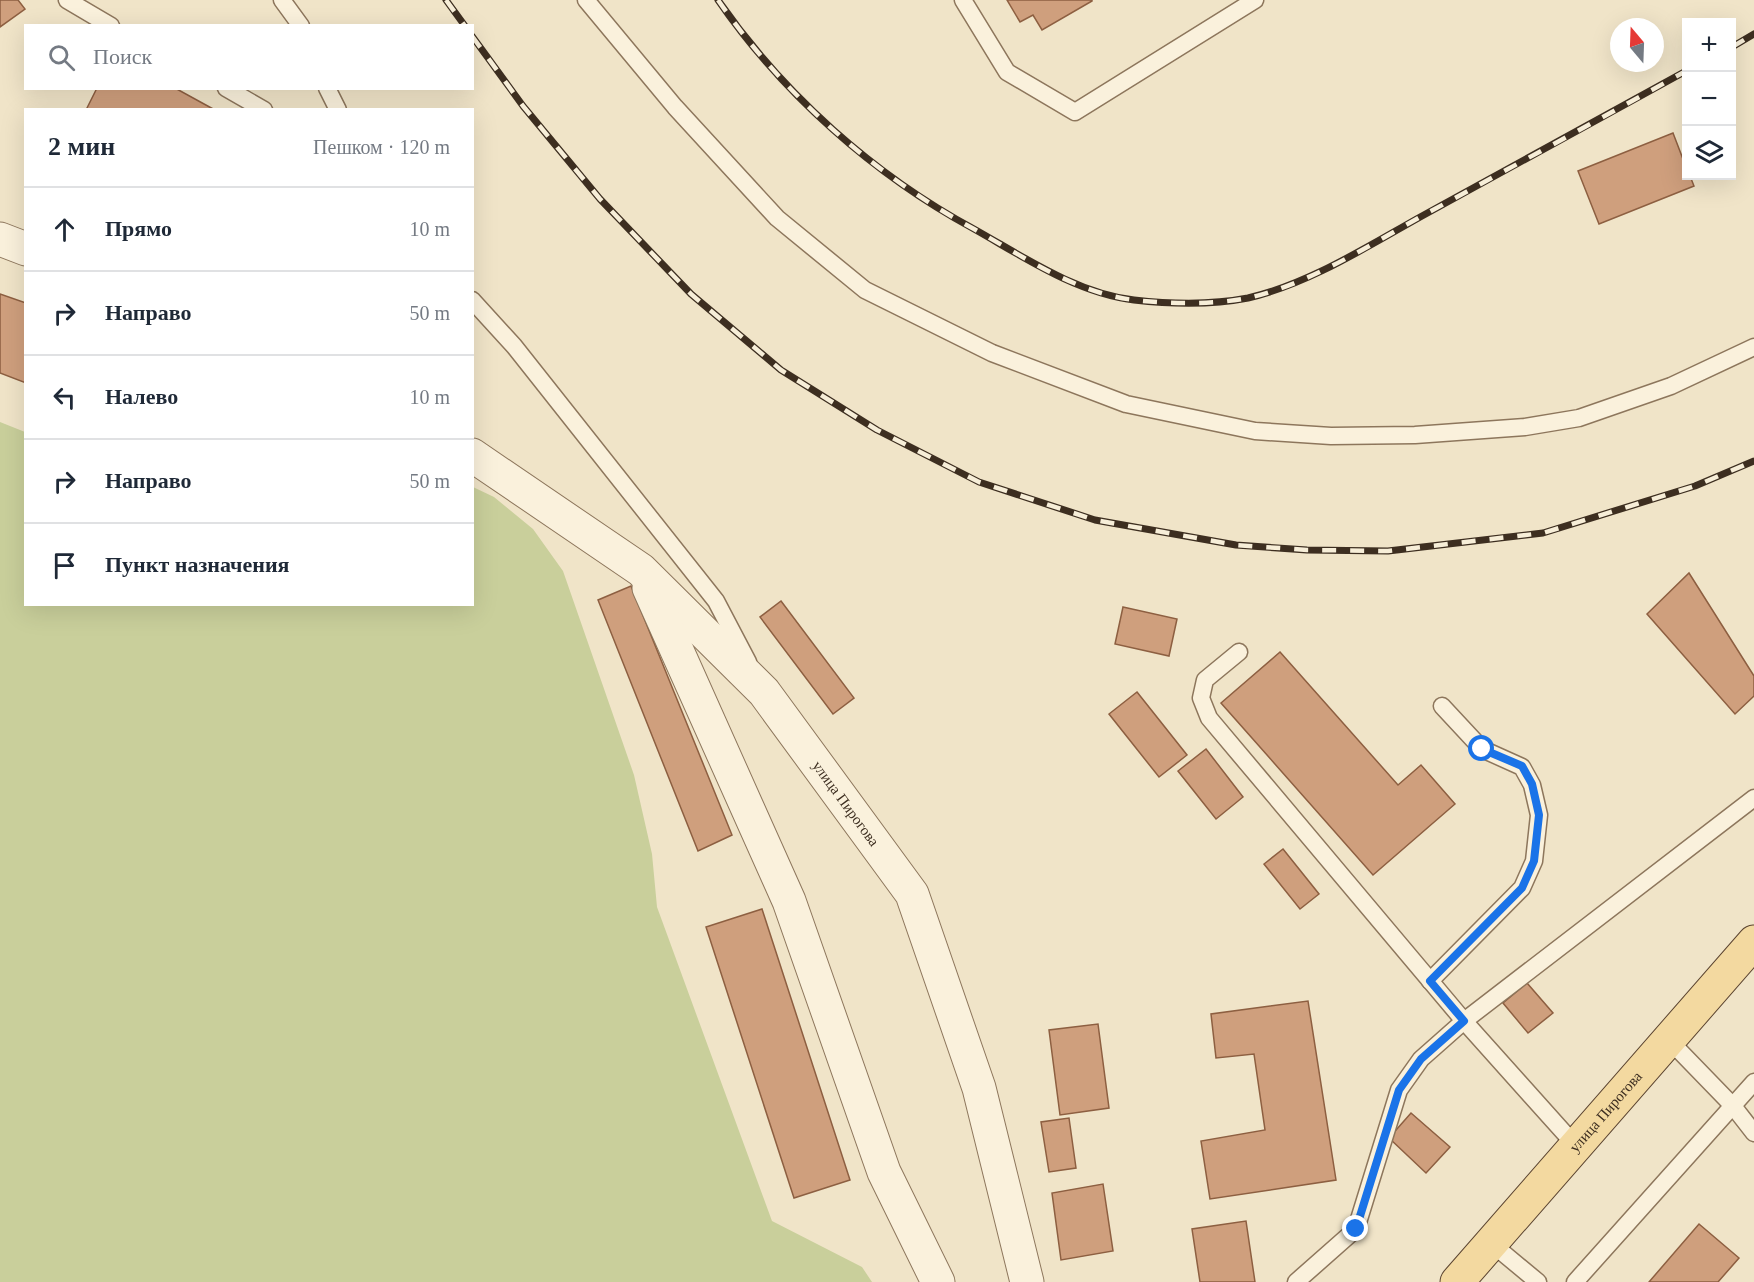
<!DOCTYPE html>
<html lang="ru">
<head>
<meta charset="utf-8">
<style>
  :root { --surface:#fff; --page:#f6f6f7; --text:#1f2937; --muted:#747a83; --line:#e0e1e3 }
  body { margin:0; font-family:"Times New Roman",serif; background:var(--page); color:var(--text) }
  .controls { position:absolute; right:18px; top:18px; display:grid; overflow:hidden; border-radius:0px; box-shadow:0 6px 24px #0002 }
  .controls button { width:54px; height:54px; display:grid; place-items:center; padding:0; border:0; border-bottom:2px solid var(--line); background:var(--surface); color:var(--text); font:30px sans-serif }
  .compass { position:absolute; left:1610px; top:18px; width:54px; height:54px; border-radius:50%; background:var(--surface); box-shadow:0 6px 24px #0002; rotate:341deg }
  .stop { position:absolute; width:18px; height:18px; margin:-14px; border:4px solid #1a73e8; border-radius:50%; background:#fff }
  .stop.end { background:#1a73e8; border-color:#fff; box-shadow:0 2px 6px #0008 }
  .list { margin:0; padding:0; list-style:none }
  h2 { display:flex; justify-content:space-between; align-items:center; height:78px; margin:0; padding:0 24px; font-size:26px }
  h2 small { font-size:20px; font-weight:400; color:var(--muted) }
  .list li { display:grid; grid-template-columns:39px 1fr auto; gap:18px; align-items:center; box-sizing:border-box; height:84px; padding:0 24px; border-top:2px solid var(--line) }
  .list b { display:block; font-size:22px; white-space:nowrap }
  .list em { font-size:20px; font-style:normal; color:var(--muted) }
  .icon { flex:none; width:33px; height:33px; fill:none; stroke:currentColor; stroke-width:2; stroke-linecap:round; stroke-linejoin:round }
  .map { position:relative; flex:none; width:1754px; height:1282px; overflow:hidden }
  .search { position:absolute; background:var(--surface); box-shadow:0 6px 24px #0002; left:24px; top:24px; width:450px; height:66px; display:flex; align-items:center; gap:15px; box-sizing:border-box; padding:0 21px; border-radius:0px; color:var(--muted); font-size:22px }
  .panel { position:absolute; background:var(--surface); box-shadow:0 6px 24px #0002; left:24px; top:108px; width:450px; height:498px; border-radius:0px }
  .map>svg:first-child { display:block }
</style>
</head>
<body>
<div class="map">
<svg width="1754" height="1282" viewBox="0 0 1754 1282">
  <rect width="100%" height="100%" fill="#f0e4c8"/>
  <polygon fill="#c9cf9b" points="0,422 25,432 26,604 472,604 473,487 494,497 533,529 563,571 634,775 652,854 657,907 772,1221 862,1267 872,1282 0,1282"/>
  <g fill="#cf9f7d" stroke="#8d5f41" stroke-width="1.5">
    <polygon points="0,0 18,0 25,9 0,27"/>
    <polygon points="1007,0 1092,0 1092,1 1042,30 1033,15 1020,22"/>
    <polygon points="97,88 175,88 215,110 86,110"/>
    <polygon points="1673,133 1686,167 1686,176 1690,176 1694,186 1599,224 1578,171"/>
    <polygon points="0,294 26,303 26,383 0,373"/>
    <polygon points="1689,573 1754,676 1754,696 1735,714 1647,614"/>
    <polygon points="631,586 732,835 698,851 598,600"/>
    <polygon points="781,601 854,698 833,714 760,617"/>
    <polygon points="1123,607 1177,619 1169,656 1115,644"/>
    <polygon points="1280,652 1398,785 1421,765 1455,804 1373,875 1221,703"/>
    <polygon points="1137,692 1187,755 1159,777 1109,714"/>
    <polygon points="1206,749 1243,797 1216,819 1178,771"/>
    <polygon points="1283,849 1319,894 1300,909 1264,864"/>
    <polygon points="762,909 850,1180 794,1198 706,927"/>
    <polygon points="1527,983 1553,1013 1528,1033 1503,1003"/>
    <polygon points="1308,1001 1336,1180 1210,1199 1201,1141 1265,1130 1254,1054 1216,1058 1211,1014"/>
    <polygon points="1098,1024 1109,1108 1060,1115 1049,1030"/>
    <polygon points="1411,1113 1450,1147 1426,1173 1389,1138"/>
    <polygon points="1069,1118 1076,1168 1049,1172 1041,1122"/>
    <polygon points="1103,1184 1113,1251 1061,1260 1052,1193"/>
    <polygon points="1246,1221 1255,1282 1200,1282 1192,1229"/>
    <polygon points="1699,1224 1739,1258 1718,1282 1649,1282"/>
  </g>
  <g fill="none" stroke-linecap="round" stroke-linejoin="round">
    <defs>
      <g id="lane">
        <polyline points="67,0 111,26"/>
        <polyline points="282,0 301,26"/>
        <polyline points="586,0 675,107 777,218 865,290 992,353 1126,404 1255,431 1331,436 1415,435 1525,427 1579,418 1671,386 1754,347"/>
        <polyline points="963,0 1007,72 1075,112 1255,0"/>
        <polyline points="226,88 264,110"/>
        <polyline points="327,88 338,110"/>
        <polyline points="472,300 514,346 716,601 748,662"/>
        <polyline points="1239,652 1205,680 1201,698 1209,718 1464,1021 1576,1146"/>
        <polyline points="1430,981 1522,888 1534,861 1539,815 1532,785 1522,767 1482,749 1442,706"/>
        <polyline points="1669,1040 1733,1106 1754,1133"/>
        <polyline points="1491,1243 1538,1282"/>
        <polyline points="1296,1282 1356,1229 1399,1090 1421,1059 1464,1021 1754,798"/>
        <polyline points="1575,1282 1754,1082"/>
      </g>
      <g id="street">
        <polyline points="0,239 26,249"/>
        <path id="s1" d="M472,455l169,115 123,122 148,202 67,194 48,194"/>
        <polyline points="649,588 789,901 884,1172 938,1282"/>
      </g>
      <g id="primary">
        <path id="s2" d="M1457,1282l297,-340"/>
      </g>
    </defs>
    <use href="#lane" stroke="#8d765c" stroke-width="19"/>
    <use href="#street" stroke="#8d765c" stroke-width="35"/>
    <use href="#primary" stroke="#5b4430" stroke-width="35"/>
    <use href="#lane" stroke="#faf1dc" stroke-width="16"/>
    <use href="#street" stroke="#faf1dc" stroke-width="33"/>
    <use href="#primary" stroke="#f3d9a0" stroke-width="33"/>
    <defs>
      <g id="rail">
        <polyline points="446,0 465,26"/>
        <path d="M718,0c65,94 156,175 256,229 50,28 102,64 160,71 36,4 78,5 114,-2 61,-14 120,-52 174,-82 88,-48 176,-96 264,-145"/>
        <polyline points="472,36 523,106 600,199 691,294 781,370 877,430 979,482 1095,520 1236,545 1307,550 1388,551 1543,533 1695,486 1754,461"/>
        <polyline points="1732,47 1754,34"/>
      </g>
    </defs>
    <use href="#rail" stroke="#3d2e20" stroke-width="7"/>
    <use href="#rail" stroke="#f7eed8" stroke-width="4.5" stroke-dasharray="14" stroke-linecap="butt"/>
  </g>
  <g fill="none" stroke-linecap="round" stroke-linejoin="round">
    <polyline stroke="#1a73e8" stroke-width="8" points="1356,1229 1399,1090 1421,1059 1464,1021 1430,981 1522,888 1534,861 1539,815 1532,784 1522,766 1482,749"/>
  </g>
  <g text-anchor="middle" stroke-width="5" stroke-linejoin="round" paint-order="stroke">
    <g font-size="15" fill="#3d2e20" stroke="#f7eed8">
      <text dy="5" stroke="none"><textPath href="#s1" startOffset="516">улица Пирогова</textPath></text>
      <text dy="5" stroke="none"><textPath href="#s2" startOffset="226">улица Пирогова</textPath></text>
    </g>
  </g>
</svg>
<div class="controls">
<button>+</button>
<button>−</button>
<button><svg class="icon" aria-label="layers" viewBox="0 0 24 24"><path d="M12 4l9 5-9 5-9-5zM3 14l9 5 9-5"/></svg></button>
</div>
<svg class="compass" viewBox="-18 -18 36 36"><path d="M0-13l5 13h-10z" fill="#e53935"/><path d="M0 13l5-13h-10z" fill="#747a83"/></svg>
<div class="stop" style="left:1482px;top:749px"></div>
<div class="stop end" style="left:1356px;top:1229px"></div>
<div class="search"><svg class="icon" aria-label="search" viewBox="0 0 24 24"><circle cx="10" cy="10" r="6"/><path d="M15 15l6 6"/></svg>Поиск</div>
<section class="panel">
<h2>2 мин<small>Пешком · 120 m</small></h2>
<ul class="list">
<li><svg class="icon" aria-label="ahead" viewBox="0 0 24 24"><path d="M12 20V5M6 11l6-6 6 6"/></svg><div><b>Прямо</b></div><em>10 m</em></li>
<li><svg class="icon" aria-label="right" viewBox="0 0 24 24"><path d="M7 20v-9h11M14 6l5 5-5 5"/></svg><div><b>Направо</b></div><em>50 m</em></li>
<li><svg class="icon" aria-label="left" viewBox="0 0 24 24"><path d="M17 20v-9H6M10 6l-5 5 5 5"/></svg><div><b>Налево</b></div><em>10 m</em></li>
<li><svg class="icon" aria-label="right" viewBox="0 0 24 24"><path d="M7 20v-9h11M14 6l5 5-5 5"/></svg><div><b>Направо</b></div><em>50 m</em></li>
<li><svg class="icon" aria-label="arrive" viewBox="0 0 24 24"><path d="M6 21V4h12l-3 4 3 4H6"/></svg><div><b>Пункт назначения</b></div></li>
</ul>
</section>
</div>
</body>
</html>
